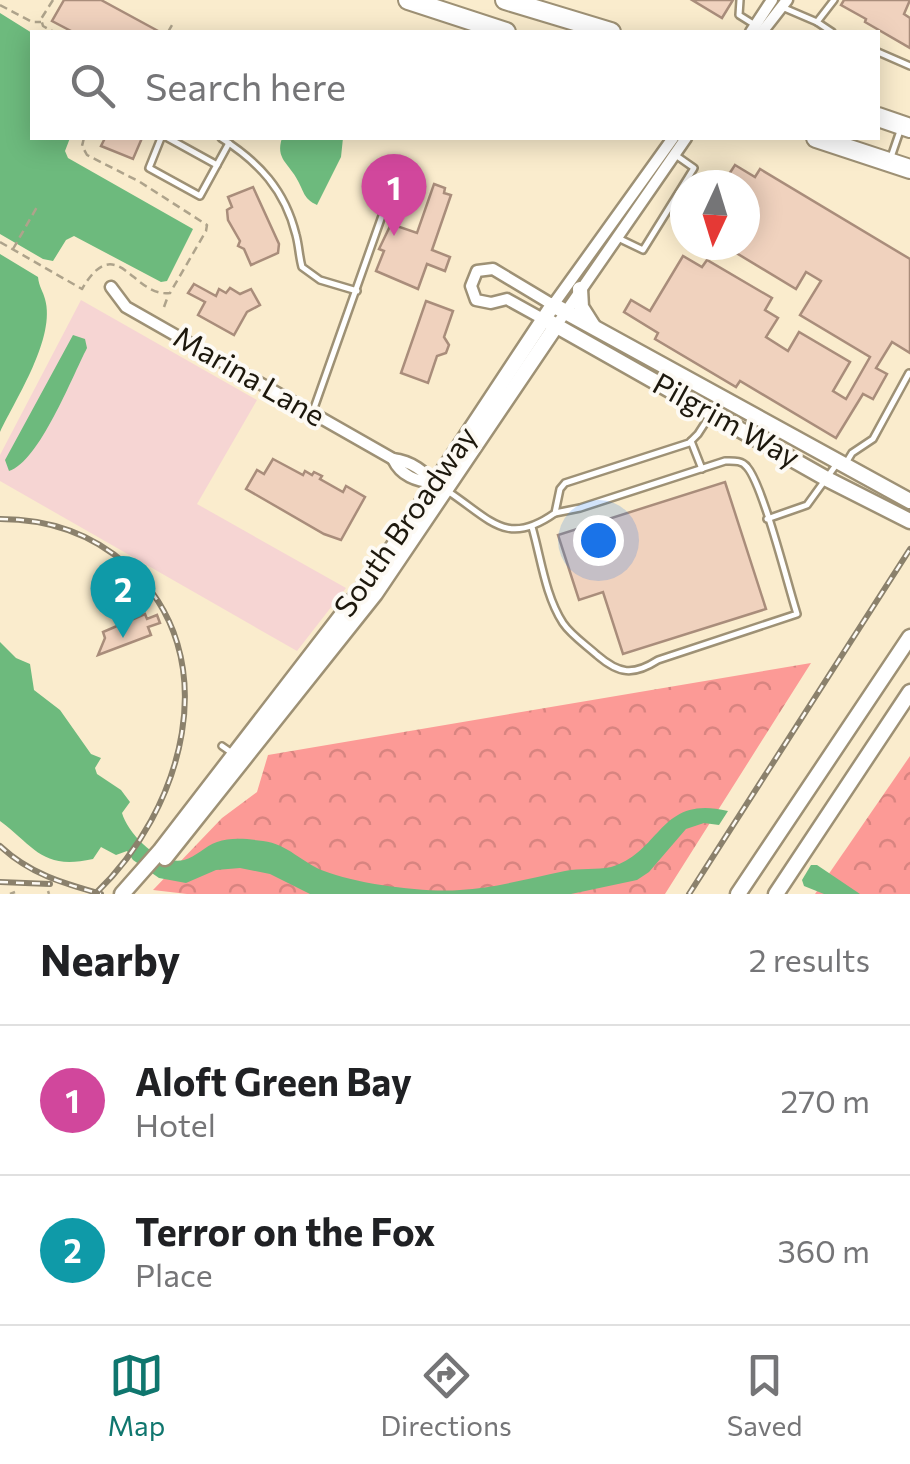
<!DOCTYPE html>
<html lang="en">
<head>
<meta charset="utf-8">
<style>
  :root { --surface:#fff; --page:#f6f6f6; --text:#202124; --muted:#757577; --line:#e0e0e0; --accent:#0f766e }
  body { margin:0; font-family:Commissioner,sans-serif; background:var(--page); color:var(--text) }
  .compass { position:absolute; left:670px; top:170px; width:90px; height:90px; border-radius:50%; background:var(--surface); box-shadow:0 5px 25px #0003; rotate:184deg }
  .you { position:absolute; left:598px; top:540px; width:35px; height:35px; margin:-25px; border:8px solid #fff; border-radius:50%; background:#1a73e8; box-shadow:0 0 0 15px #1a73e833 }
  .badge { display:grid; place-items:center; width:65px; height:65px; border-radius:50%; background:var(--accent); color:#fff; font-size:32px; font-weight:700 }
  .pin { position:absolute; translate:-50% -82px; filter:drop-shadow(0 2px 5px #0008) }
  .pin::after { content:''; position:absolute; top:52px; width:35px; height:30px; background:inherit; clip-path:polygon(0 0,100% 0,50% 100%) }
  .list { margin:0; padding:0; list-style:none }
  h2 { display:flex; justify-content:space-between; align-items:center; height:130px; margin:0; padding:0 40px; font-size:42px }
  h2 small { font-size:32px; font-weight:400; color:var(--muted) }
  .list li { display:grid; grid-template-columns:65px 1fr auto; gap:30px; align-items:center; box-sizing:border-box; height:150px; padding:0 40px; border-top:2px solid var(--line) }
  .list b { display:block; font-size:38px; white-space:nowrap }
  .list p { margin:0; font-size:32px; white-space:nowrap; color:var(--muted) }
  .list em { font-size:32px; font-style:normal; color:var(--muted) }
  .icon { flex:none; width:55px; height:55px; fill:none; stroke:currentColor; stroke-width:2; stroke-linecap:round; stroke-linejoin:round }
  .map { position:relative; flex:none; width:910px; height:894px; overflow:hidden }
  .search { position:absolute; background:var(--surface); box-shadow:0 5px 25px #0003; left:30px; right:30px; top:30px; height:110px; display:flex; align-items:center; gap:25px; box-sizing:border-box; padding:0 35px; border-radius:0px; color:var(--muted); font-size:38px }
  .sheet { height:430px; background:var(--surface) }
  nav { display:flex; justify-content:space-around; align-items:center; box-sizing:border-box; height:140px; border-top:2px solid var(--line); background:var(--surface); font-size:28px; color:var(--muted) }
  nav a { display:grid; justify-items:center; gap:5px }
  nav .on { color:var(--accent) }
  .map>svg:first-child { display:block }
</style>
</head>
<body>
<div class="map">
<svg width="910" height="894" viewBox="0 0 910 894">
  <defs>
    <pattern id="forest-crowns" width="20" height="18" patternUnits="userSpaceOnUse" patternTransform="scale(2.5)"><rect width="20" height="18" fill="#fc9a96"/><path d="M2 6a3 3 0 1 1 6 0M12 15a3 3 0 1 1 6 0" fill="none" stroke="#d88480"/></pattern>
  </defs>
  <rect width="100%" height="100%" fill="#faeccd"/>
  <polygon fill="#f6d5d3" points="81,300 257,400 197,504 346,588 297,651 0,481 0,455"/>
  <g fill="url(#forest-crowns)">
    <polygon points="811,663 665,894 187,894 153,890 222,818 257,792 268,755"/>
    <polygon points="910,756 910,894 815,894"/>
  </g>
  <g fill="#6dba7d">
    <polygon points="0,13 32,33 32,138 70,138 65,151 68,158 193,229 167,281 161,282 74,236 66,240 53,261 43,259 0,234"/>
    <path d="M282,138h61l-2,19 -24,48c-13,-6 -13,-13 -19,-24 -9,-18 -23,-22 -16,-43z"/>
    <path d="M0,254l38,23c1,10 5,14 7,22 11,38 -28,98 -45,133z"/>
    <path d="M73,335l12,4 2,9c-15,29 -48,114 -78,123l-4,-11z"/>
    <path d="M0,642l16,16 14,6 4,26 26,20 31,44 10,4 -6,10 2,6 24,16 9,12 -8,11c6,21 37,53 62,47 12,-3 21,-14 33,-18 14,-5 31,-3 46,-1 25,3 39,22 61,30 33,13 101,22 136,19 35,-2 70,-12 105,-19 15,-3 32,-1 46,-4 51,-15 48,-73 117,-56l-9,14 -15,-2 -18,6 -37,43 -12,8 -66,14h-261l-40,-20 -30,-6 -24,2 -30,13 -27,-5 -26,-18 -6,-9 -11,4 -15,-8 -8,12c-51,11 -57,-11 -93,-38z"/>
    <polygon points="811,865 817,865 860,894 824,894 804,886 802,880"/>
  </g>
  <g fill="#f0d2be" stroke="#a98d7b" stroke-width="2.5">
    <polygon points="64,0 101,0 160,32 73,32 52,21"/>
    <polygon points="692,0 733,0 722,18"/>
    <polygon points="844,0 910,0 904,14 910,18 910,48 865,22 866,19 841,5"/>
    <polygon points="105,138 142,138 133,159 101,146"/>
    <polygon points="735,165 755,177 760,169 910,259 910,353 892,342 876,368 887,374 873,399 863,394 836,438 740,381 736,387 655,339 658,333 624,312 631,300 650,311 683,256 702,267 707,260 772,298 765,310 778,318 766,337 788,351 799,332 850,362 833,391 846,399 870,357 800,315 821,281 806,272 796,289 723,245 745,245 745,185 722,185"/>
    <polygon points="434,184 445,188 444,193 451,195 432,250 450,257 445,271 427,264 418,289 376,271 384,251 379,249 391,224 417,233"/>
    <polygon points="253,187 279,244 278,253 251,265 244,249 238,246 240,241 228,220 227,210 232,207 228,197"/>
    <polygon points="194,284 216,296 219,289 226,293 230,288 240,294 251,289 260,305 247,312 234,335 198,315 205,302 188,293"/>
    <polygon points="426,301 453,311 444,337 449,345 446,353 437,356 428,383 401,373"/>
    <polygon points="273,459 303,475 305,471 312,475 314,472 322,476 320,479 343,492 346,486 365,497 341,540 324,534 246,489 257,470 264,474"/>
    <polygon points="725,482 766,609 623,654 603,592 579,600 558,535"/>
    <polygon points="145,614 147,619 157,615 160,623 148,627 151,635 98,655 105,638 103,632"/>
  </g>
  <g fill="none" stroke-linecap="round" stroke-linejoin="round">
    <defs>
      <g id="lane">
        <polyline points="740,0 739,15 755,25"/>
        <polyline points="782,7 817,22 834,0"/>
        <polyline points="817,22 832,32"/>
        <polyline points="878,52 910,66"/>
        <polyline points="161,138 149,168 200,196 229,143"/>
        <polyline points="168,138 217,165"/>
        <path d="M221,138c38,24 64,52 75,97 3,11 3,21 6,32l18,13 37,11"/>
        <polyline points="890,160 901,128"/>
        <polyline points="618,238 643,250 694,168 674,154"/>
        <polyline points="313,411 400,165"/>
        <polyline points="691,441 702,469"/>
        <polyline points="846,463 852,453 873,439 909,373"/>
        <path d="M449,492c42,28 58,55 106,21l5,-24 5,-6 124,-40 9,-9 22,-34"/>
        <polyline points="767,519 807,505 836,465"/>
        <path d="M532,527c9,31 13,68 31,96 8,12 23,22 34,32 22,19 36,21 61,5l139,-46c-9,-28 -34,-129 -50,-147 -5,-7 -14,-6 -22,-6l-145,47 -25,5"/>
        <polyline points="222,746 232,753"/>
      </g>
      <g id="street">
        <polyline points="751,32 772,0"/>
        <polyline points="762,32 787,0"/>
        <path d="M111,287l15,20 267,152c19,2 31,13 44,26"/>
        <polyline points="543,319 507,299 491,303 476,300 471,286 477,271 493,269 553,305 673,138"/>
        <polyline points="556,326 686,138"/>
        <path d="M393,459c8,17 23,22 41,24"/>
      </g>
      <g id="secondary">
        <polyline points="580,289 581,307 593,326"/>
        <polyline points="548,321 827,479 910,521"/>
        <polyline points="165,858 375,594 556,326"/>
        <polyline points="122,894 160,851 385,559 553,305 910,501"/>
        <polyline points="738,894 910,637"/>
        <polyline points="776,894 910,692"/>
      </g>
      <g id="highway">
        <polyline points="408,0 506,32"/>
        <polyline points="505,0 611,32"/>
        <polyline points="878,117 910,128"/>
        <polyline points="816,138 910,169"/>
      </g>
    </defs>
    <use href="#lane" stroke="#9e9175" stroke-width="10"/>
    <use href="#street" stroke="#9e9175" stroke-width="15"/>
    <use href="#secondary" stroke="#9e9175" stroke-width="19"/>
    <use href="#highway" stroke="#9e9175" stroke-width="22"/>
    <g stroke="#aea38b" stroke-width="2.5" stroke-dasharray="8 5" stroke-linecap="butt">
      <polyline points="53,0 41,19 43,26 54,32"/>
      <polyline points="0,5 32,22 41,22"/>
      <polyline points="168,32 172,25"/>
      <path d="M0,242l82,47c35,-60 51,9 88,4l36,-62 1,-6 -67,-43 -53,-27 -5,-9 2,-8"/>
      <polyline points="13,249 37,207"/>
      <polyline points="164,307 168,296"/>
      <polyline points="48,891 49,894"/>
      <polyline points="10,894 15,892"/>
    </g>
    <use href="#lane" stroke="#fff" stroke-width="5"/>
    <use href="#street" stroke="#fff" stroke-width="10"/>
    <use href="#secondary" stroke="#fff" stroke-width="14"/>
    <use href="#highway" stroke="#fff" stroke-width="18"/>
    <defs>
      <g id="rail">
        <path d="M0,519c48,0 91,14 127,46 102,91 55,247 -32,329"/>
        <path d="M0,846c30,28 62,37 101,48"/>
        <polyline points="0,882 50,884"/>
        <polyline points="689,894 910,549"/>
      </g>
    </defs>
    <use href="#rail" stroke="#8b816c" stroke-width="6"/>
    <use href="#rail" stroke="#fdfaf4" stroke-width="2.5" stroke-dasharray="8" stroke-linecap="butt"/>
  </g>
  <g text-anchor="middle" stroke-width="8" stroke-linejoin="round" paint-order="stroke">
    <g font-size="30" fill="#1d180d" stroke="#fdfaf4">
      <text transform="translate(249 377) rotate(30)" y="10">Marina Lane</text>
      <text transform="translate(726 421) rotate(29)" y="10">Pilgrim Way</text>
      <text transform="translate(406 522) rotate(-55)" y="10">South Broadway</text>
    </g>
  </g>
</svg>
<svg class="compass" viewBox="-18 -18 36 36"><path d="M0-13l5 13h-10z" fill="#e53935"/><path d="M0 13l5-13h-10z" fill="#757577"/></svg>
<div class="you"></div>
<div class="pin badge" style="left:394px;top:236px;background:#d1479c">1</div>
<div class="pin badge" style="left:123px;top:638px;background:#0f9aa8">2</div>
<div class="search"><svg class="icon" aria-label="search" viewBox="0 0 24 24"><circle cx="10" cy="10" r="6"/><path d="M15 15l6 6"/></svg>Search here</div>
</div>
<section class="sheet">
<h2>Nearby<small>2 results</small></h2>
<ul class="list">
<li><span class="badge" style="background:#d1479c">1</span><div><b>Aloft Green Bay</b><p>Hotel</p></div><em>270 m</em></li>
<li><span class="badge" style="background:#0f9aa8">2</span><div><b>Terror on the Fox</b><p>Place</p></div><em>360 m</em></li>
</ul>
</section>
<nav>
<a class="on"><svg class="icon" aria-label="map" viewBox="0 0 24 24"><path d="M3 6l6-2 6 2 6-2v14l-6 2-6-2-6 2zM9 4v14M15 6v14"/></svg>Map</a>
<a><svg class="icon" aria-label="directions" viewBox="0 0 24 24"><path d="M12 3l9 9-9 9-9-9zM9 14v-3h6M13 9l2 2-2 2"/></svg>Directions</a>
<a><svg class="icon" aria-label="saved" viewBox="0 0 24 24"><path d="M7 4h10v16l-5-4-5 4z"/></svg>Saved</a>
</nav>
</body>
</html>
